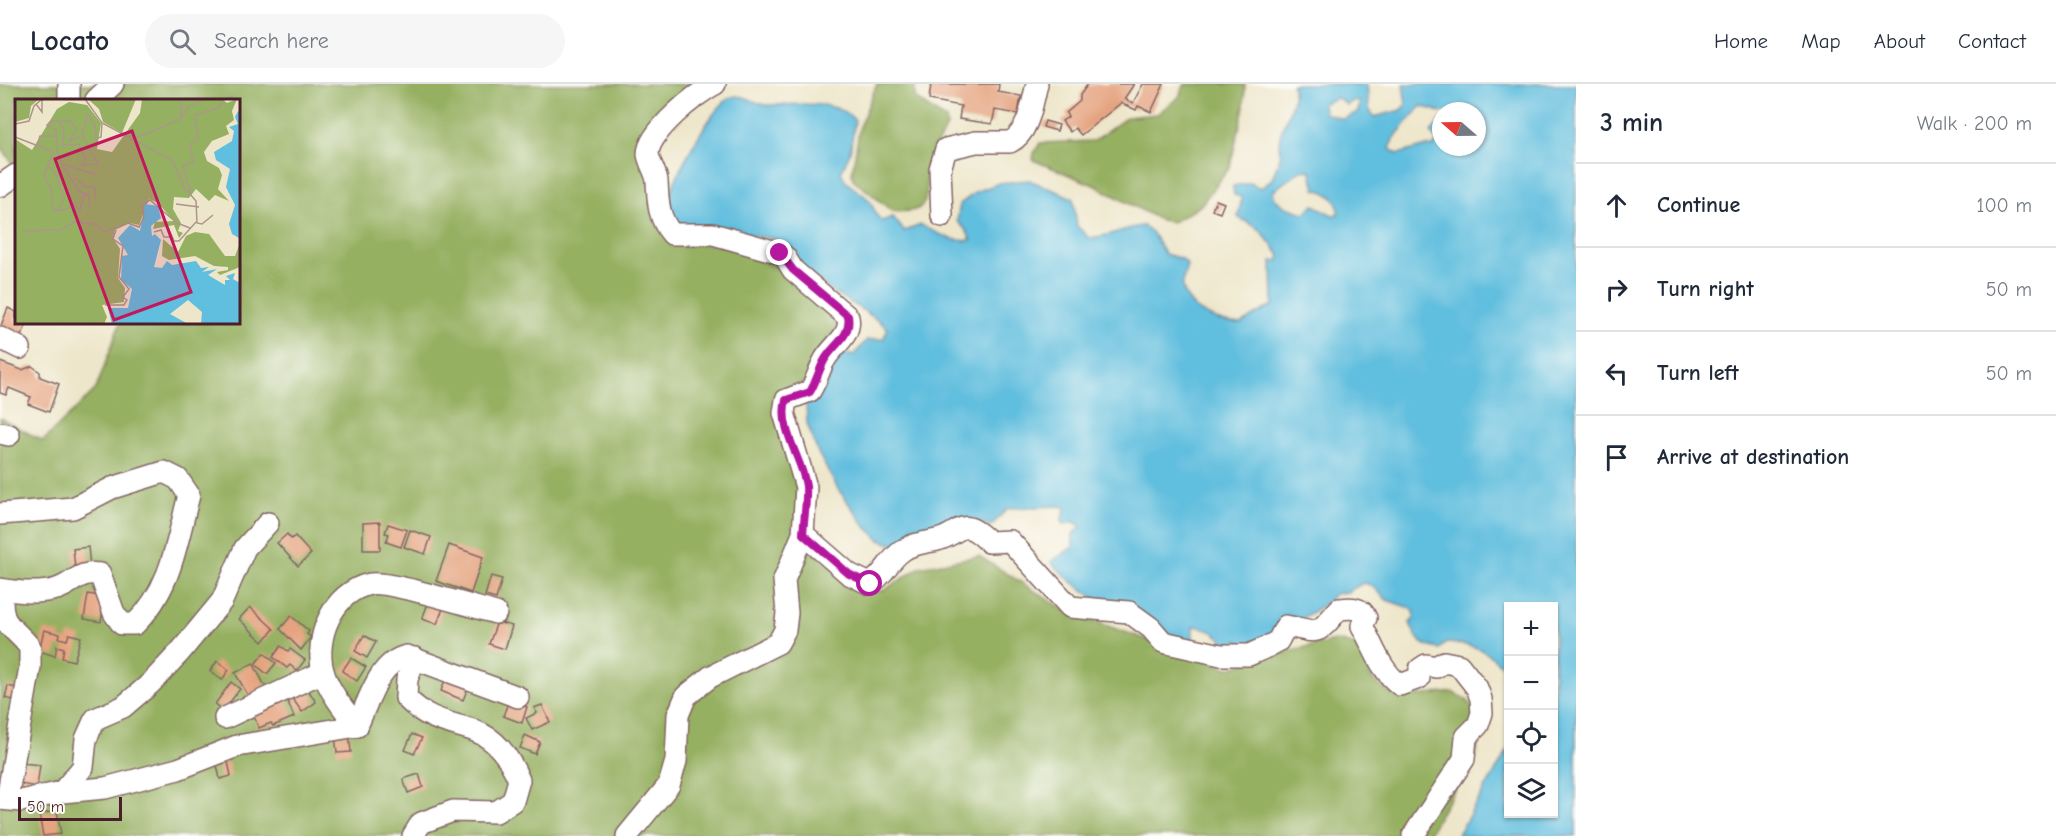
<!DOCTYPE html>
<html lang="en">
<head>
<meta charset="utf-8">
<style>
  :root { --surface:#fff; --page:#f6f6f7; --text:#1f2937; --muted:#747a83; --line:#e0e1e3 }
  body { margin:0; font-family:"Comic Neue",sans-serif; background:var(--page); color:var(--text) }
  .controls { position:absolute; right:18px; bottom:18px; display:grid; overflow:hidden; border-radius:0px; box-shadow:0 2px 4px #0004 }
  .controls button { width:54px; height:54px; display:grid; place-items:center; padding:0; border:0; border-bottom:2px solid var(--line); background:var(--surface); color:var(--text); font:30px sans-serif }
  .compass { position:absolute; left:1432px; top:18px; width:54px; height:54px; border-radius:50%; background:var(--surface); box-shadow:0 2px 4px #0004; rotate:290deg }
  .scale { position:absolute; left:18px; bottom:15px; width:104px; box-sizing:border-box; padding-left:6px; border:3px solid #4a1f2b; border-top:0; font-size:16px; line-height:21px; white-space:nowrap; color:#4a1f2b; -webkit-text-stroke:4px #fdfcf7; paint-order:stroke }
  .stop { position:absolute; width:18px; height:18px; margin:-14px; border:4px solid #b5179e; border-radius:50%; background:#fff }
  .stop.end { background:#b5179e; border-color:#fff; box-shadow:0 2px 6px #0008 }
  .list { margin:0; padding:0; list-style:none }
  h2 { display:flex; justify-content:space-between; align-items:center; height:78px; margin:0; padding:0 24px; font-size:26px }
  h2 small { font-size:20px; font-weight:400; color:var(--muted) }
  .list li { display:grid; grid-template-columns:39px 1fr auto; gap:18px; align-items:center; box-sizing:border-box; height:84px; padding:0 24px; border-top:2px solid var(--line) }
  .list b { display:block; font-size:22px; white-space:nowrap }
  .list em { font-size:20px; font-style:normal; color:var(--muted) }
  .icon { flex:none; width:33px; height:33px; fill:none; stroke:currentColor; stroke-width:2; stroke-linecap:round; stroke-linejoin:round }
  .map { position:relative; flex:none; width:1576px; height:752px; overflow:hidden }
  header { display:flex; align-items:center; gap:36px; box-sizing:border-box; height:84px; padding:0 30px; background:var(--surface); border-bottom:2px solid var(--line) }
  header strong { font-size:28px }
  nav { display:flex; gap:33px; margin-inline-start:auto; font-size:21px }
  .search { width:420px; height:54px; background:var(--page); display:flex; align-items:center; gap:15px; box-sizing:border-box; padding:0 21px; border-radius:33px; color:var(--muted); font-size:22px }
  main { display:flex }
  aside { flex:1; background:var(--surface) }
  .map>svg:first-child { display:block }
</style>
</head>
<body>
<header>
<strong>Locato</strong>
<div class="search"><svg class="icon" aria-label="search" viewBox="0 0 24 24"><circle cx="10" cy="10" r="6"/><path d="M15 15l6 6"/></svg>Search here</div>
<nav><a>Home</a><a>Map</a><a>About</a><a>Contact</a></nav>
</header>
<main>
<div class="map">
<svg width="1576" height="752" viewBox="0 0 1576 752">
  <rect width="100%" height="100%" fill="#fdfcf7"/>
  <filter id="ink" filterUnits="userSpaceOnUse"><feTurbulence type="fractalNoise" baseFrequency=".0167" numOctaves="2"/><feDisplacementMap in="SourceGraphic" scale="12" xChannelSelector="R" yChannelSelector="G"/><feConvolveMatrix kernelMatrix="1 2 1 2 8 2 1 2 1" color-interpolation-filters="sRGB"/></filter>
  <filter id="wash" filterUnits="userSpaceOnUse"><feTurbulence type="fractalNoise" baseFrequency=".008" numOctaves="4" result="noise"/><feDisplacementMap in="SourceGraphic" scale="24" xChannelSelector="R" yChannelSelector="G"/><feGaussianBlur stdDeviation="1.35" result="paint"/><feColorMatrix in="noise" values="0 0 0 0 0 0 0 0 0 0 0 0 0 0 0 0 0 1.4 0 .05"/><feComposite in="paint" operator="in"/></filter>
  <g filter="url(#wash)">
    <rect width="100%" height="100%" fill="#eee6ca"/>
    <g fill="#96b062" stroke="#706846" stroke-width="1.5">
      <path d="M0,0h704l-52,49 17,107 13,5 36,-1 57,15 58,58 4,11 -31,54 -16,5c-23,43 -4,55 6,94 5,19 3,42 5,62l59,45 23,3 37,-24 59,-11 89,56 160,56 59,-17 48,-10 20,4 9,10 7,23 18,15 27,3 37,-4 14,8 8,10 4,18 -2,24 -50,84h-1427v-418l43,23 53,-52 24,-66 118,-1v-222h-222v69l-16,-24z"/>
      <path d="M877,0h38v14l31,22 1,6c-5,12 -14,21 -18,33 -9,28 13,57 -37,52l-39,-32 -1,-6 8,-48z"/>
      <polygon points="1185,0 1245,0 1244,23 1230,83 1200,122 1173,138 1160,136 1096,102 1033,76 1034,69 1040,59 1094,57 1127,33 1157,30 1179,13"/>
    </g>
    <path fill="#60bede" stroke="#556e84" stroke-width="1.5" fill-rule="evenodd" d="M1292,0h75l2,25 5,8 28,-7 4,-6 -3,-20h173v752h-119l51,-86v64h46v-208h-46v65c-25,-22 -27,-26 -62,-28l-7,6c-19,-4 -22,-9 -29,-26l5,-7 -2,-7 -26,-9 -16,-15 -8,-2 -16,9 -12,2 -13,12 -71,44 -13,-10 -10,7c-8,-12 -20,-20 -35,-21v17c-51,-18 -104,-40 -142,-81l22,-15v-13l8,-7 -6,-5 -12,2 -1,-6 4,-10 -6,-2 -52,2 -17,18 -17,-5 -80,24 -14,-5 -13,-12 -29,-39 -20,-36 -11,-30 -1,-22 17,-10 18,-37 13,1 13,-15 16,-1 5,-10c-17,-17 -39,-26 -58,-39 -20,-15 -37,-32 -54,-51l-102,-14c-2,-8 -5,-19 -4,-27 2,-20 43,-93 62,-101 9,-4 25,7 35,8 29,1 65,-8 88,15l-5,32 -9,20c6,16 18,17 28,28 6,7 4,15 13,21l11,-4 11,14 17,-6c17,8 31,18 50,15l-5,-10 -9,-9 3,-17 16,-12 23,-9 30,-3 44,18 4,28 12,12c22,-1 35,-11 55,-12l8,6 13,22 17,5 5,5c-1,8 -6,16 -4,24 6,25 35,34 57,36l33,-19 -1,-44h6l2,-6 -21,-26 -21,-12 4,-20 -8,-2 -1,-9 17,-3 11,5 11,-9 9,-24c-9,-24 19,-48 11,-71zM1338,14l9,7 6,-4 7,1 -2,10 -15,7 -19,-6 -1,-10zM1421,22l20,6 36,-1v36h-36v-27l-10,12 6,10 -4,5 -6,-1 -29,8 -8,-5 3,-10zM1302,85l9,2 4,18c14,3 25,11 23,25l-6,1 -18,-10 -10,8 -18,-6 -11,-8 -2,-8z"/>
    <g id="blocks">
      <g fill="#e5a37f">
        <polygon points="931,0 999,0 998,8 1021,12 1018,30 995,26 992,40 959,35 961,22 929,16"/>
        <polygon points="1088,0 1134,0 1124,15 1133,19 1143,0 1164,0 1151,28 1138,22 1136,26 1121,19 1081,51 1075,44 1070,48 1062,37 1068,33 1066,29 1080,17 1080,11"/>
        <polygon points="1045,37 1059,41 1057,47 1043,43"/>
        <polygon points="1216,116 1224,119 1220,129 1212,126"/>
        <polygon points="8,224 16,228 16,238 28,238 20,254 0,244"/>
        <polygon points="0,278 22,286 32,282 40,288 40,293 59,300 49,328 28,320 31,313 9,304 6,311 0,309"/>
        <polygon points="380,438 380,466 363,466 363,439"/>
        <polygon points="388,440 407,446 401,463 386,458 389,450 385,449"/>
        <polygon points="410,446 431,453 425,470 404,463"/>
        <polygon points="287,450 291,455 295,452 311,470 298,482 277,459"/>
        <polygon points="449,461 483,473 471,509 436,497"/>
        <polygon points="88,463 90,482 75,484 73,465"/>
        <polygon points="491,492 502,495 496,515 485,512"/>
        <polygon points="88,510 99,512 98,517 104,518 101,538 84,535"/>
        <polygon points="429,517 444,522 437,540 422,535"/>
        <polygon points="250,523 274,545 263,558 239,535"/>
        <polygon points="291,532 309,547 307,550 311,553 301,566 280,545"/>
        <polygon points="497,538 512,542 505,565 489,560"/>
        <polygon points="44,546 60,550 59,554 67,556 69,550 81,553 74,577 62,574 64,564 57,562 55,572 39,567"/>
        <polygon points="364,551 376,558 367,574 355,567"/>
        <polygon points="281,562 288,567 290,565 305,576 297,587 290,581 287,584 273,573"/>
        <polygon points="264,569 276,579 267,590 255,580"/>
        <polygon points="351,574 366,583 357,597 342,587"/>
        <polygon points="217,577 229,586 222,596 210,587"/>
        <polygon points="253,579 266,604 249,613 235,589"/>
        <polygon points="447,590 470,599 463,616 441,607"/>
        <polygon points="231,598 240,605 224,626 215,620"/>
        <polygon points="8,602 25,606 21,618 5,614"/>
        <polygon points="307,604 316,618 302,628 292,614"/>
        <polygon points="286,613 294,633 273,642 271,639 259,644 252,628"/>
        <polygon points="509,616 527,623 522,639 503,632"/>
        <polygon points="542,621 550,638 532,646 526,634 537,629 534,624"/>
        <polygon points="349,649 351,668 337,669 335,651"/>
        <polygon points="412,650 422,654 414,670 405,666"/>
        <polygon points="525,651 540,658 535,670 520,664"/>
        <polygon points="228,678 231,692 220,695 217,681"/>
        <polygon points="22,679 40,681 37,703 20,700"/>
        <polygon points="419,690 423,703 408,709 403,695"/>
        <polygon points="57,727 61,750 43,752 39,730"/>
      </g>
    </g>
  </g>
  <g filter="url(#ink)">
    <use href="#blocks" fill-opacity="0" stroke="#836563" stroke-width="1.5"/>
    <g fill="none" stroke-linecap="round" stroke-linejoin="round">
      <defs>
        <g id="minor">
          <polyline points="69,0 69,16"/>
          <polyline points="96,16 113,0"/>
          <polyline points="0,102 16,91"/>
          <path d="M942,132l-2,-47 6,-20 30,-7h34c19,-9 22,-39 27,-58"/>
          <polyline points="0,254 20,264"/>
          <polyline points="0,349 9,351"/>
          <path d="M0,430l73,-6 39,-20 52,-16 14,7 11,16c-12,46 -18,95 -54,129h-13l-8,-11 -14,-39c-22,-3 -25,9 -43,15 -18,5 -39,3 -57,0"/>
          <path d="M803,450l46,40 21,10c15,-10 19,-24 32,-33 10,-8 23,-8 35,-11 25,-6 23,-26 52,2l21,-1 60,66 59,5 22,16 12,14 58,13h28l18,-8 11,-6 8,-15c35,6 29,11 53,-17 10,-1 22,-3 27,9l-4,8c12,21 18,44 38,59l19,-7 1,-9 6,-4 10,2 8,-5 15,3 18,23 4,11 1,14 -4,12 -12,12 -2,22 -51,77"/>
          <path d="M2,506c-1,38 6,31 28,57v20l-23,132"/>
          <polyline points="225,634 323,588"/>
          <path d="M357,642c-12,-15 -29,-36 -34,-55 -9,-34 10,-79 47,-87 17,-4 104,23 126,29"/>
          <path d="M357,642c12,-25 21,-64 50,-70l111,41"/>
          <polyline points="62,708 83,683 86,655 95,635 123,623 150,600 180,568 222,517 245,464 268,439"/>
          <polyline points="0,715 21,717 62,708 105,704 178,685 237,662 357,642"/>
          <path d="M413,752l8,-13 32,-12 43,1 17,-11 6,-21c-31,-73 -70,-38 -113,-82l1,-19 8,-21"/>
          <path d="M627,752l42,-51 7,-24 2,-46 8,-19 24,-19 68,-34 7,-13 2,-17 -3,-33 19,-46 3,-47 -22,-74 2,-13 24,-9c6,-9 9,-21 14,-30 8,-16 28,-24 24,-44l-55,-47 -8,-13 -5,-4 -67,-19h-41c-14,-16 -14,-33 -15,-53 -1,-9 -8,-18 -9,-27 0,-22 49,-61 67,-70"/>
        </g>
      </defs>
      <use href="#minor" stroke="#836563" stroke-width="24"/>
      <use href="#minor" stroke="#fff" stroke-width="21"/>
    </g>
  </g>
  <g fill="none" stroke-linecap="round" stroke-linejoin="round" filter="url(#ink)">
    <path stroke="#b5179e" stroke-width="8" d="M780,169l13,17 55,46c4,21 -16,29 -24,45 -5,9 -8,21 -14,31l-24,8c-8,29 16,58 20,86 1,15 -2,33 -3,48l46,40 21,10"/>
  </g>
  <g transform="translate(15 15)">
    <rect width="225" height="225" fill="#eee6ca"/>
    <path d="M0,0h24l-8,7 -2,12 -14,4zM73,0h48l-14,34 -19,-11 -4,-13zM127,0h80l5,4 10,-4 -5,12 2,9 -8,6 3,8 -17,7 -8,11 3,9 12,7 3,7 -4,14 11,12 -14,-6 -6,6 -13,-12 -7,9 -15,-1 -1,12 8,14 -3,8 5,2 -4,5 -5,-13 -21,4 2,-7 19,-1 -16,-18 -9,-4 -10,26 -9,-2 -15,7 -2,8 7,11 -2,29 7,10 -1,14 -22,3 5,12 -3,7h-89v-185l17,11 25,-41 12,-7 18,3 14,18 -4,26 15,3 28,-39zM180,133l14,2 16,22h10l5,-13v24l-20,8 -3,-3 11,-2v-3l-14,-1 -19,-10 -26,4 -7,-4 1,-17 15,13 8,-16z" fill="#96b062"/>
    <path d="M223,12l2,2 -1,125 -7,-4 -3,-10 6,-19 -9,-18 4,-18 -14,-9 -2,-8 18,-11 2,-10 -5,-4 9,-3 -3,-7zM130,105l13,2 3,12 -10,8 1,10 3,-2 6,6 -7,27 8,1 5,-7 5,4 24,-4 5,7 8,-1 -7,5 15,-3 -9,6 17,10v-5h5l-4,-4 9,-3 -2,6 7,4v41h-39l1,-12 -14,-12 -18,14 18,10h-76l-4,-16h20l4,-19 -11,-9 1,-24 6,-1 -10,-17 12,-13 10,6z" fill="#60bede"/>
    <path fill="none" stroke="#ac968a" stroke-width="1.5" d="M70,0l17,24 70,37 12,27 12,14 1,22 5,1 11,-9M21,5l6,8v-13M166,20v-20M44,23l5,8 -1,15 16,-1 7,16 -4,5 16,-1 -16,-30 6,-20 7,12 2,19M0,25l14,-3 5,-15 8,-7M67,37l-13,5 8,-12 -7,-8h-19l-4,4 9,5 1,22 7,16 16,24 9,2v13M0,38l39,15M80,40l6,-2 1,-14M116,41l50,-21 7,-12 17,-8M22,47l3,-10h16M38,53l-9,24 7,12 2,22 5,1M44,59l21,-8M47,65l35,11M33,67l8,8 8,25 -6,12M61,79l8,8 11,2 1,13M176,96l-8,-29 10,-4 -3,-18 8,-6 -3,-23 24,-7 4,-9M56,102l9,9 4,-15h5M161,105l23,3M43,112l11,-3 2,-7M153,128l6,14h5l17,-19M7,132l39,-1 13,-8 21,2 10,8 23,-9 11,4 5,-10 -2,-12 8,-5 27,23 13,5M139,133l7,-2 3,7h8M90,206h19l3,-5 -4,-3 6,-8 -10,-12 4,-31 -10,-7 3,-9"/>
    <path fill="#c2185b" fill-opacity="0.15" stroke="#c2185b" stroke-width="3" d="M117,32l59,161 -77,28 -59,-161z"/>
    <rect width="225" height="225" fill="none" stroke="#4a1f2b" stroke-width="3"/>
  </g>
</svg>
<div class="controls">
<button>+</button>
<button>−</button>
<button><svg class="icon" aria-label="locate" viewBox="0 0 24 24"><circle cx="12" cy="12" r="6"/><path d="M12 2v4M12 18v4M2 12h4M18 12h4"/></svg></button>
<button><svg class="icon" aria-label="layers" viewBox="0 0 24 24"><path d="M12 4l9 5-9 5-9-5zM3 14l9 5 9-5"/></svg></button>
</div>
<svg class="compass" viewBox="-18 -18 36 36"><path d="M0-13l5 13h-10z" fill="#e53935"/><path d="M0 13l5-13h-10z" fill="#747a83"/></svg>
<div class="scale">50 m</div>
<div class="stop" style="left:870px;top:500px"></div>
<div class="stop end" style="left:780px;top:169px"></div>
</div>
<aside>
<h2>3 min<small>Walk · 200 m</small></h2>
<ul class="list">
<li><svg class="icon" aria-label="ahead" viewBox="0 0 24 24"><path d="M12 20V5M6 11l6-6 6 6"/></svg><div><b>Continue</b></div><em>100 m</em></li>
<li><svg class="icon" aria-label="right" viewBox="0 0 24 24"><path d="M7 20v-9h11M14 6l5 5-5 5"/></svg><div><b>Turn right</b></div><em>50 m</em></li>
<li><svg class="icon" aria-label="left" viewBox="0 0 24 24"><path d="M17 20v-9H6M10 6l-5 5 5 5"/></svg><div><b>Turn left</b></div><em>50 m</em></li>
<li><svg class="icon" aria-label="arrive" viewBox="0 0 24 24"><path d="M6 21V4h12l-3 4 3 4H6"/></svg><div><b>Arrive at destination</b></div></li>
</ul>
</aside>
</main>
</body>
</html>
